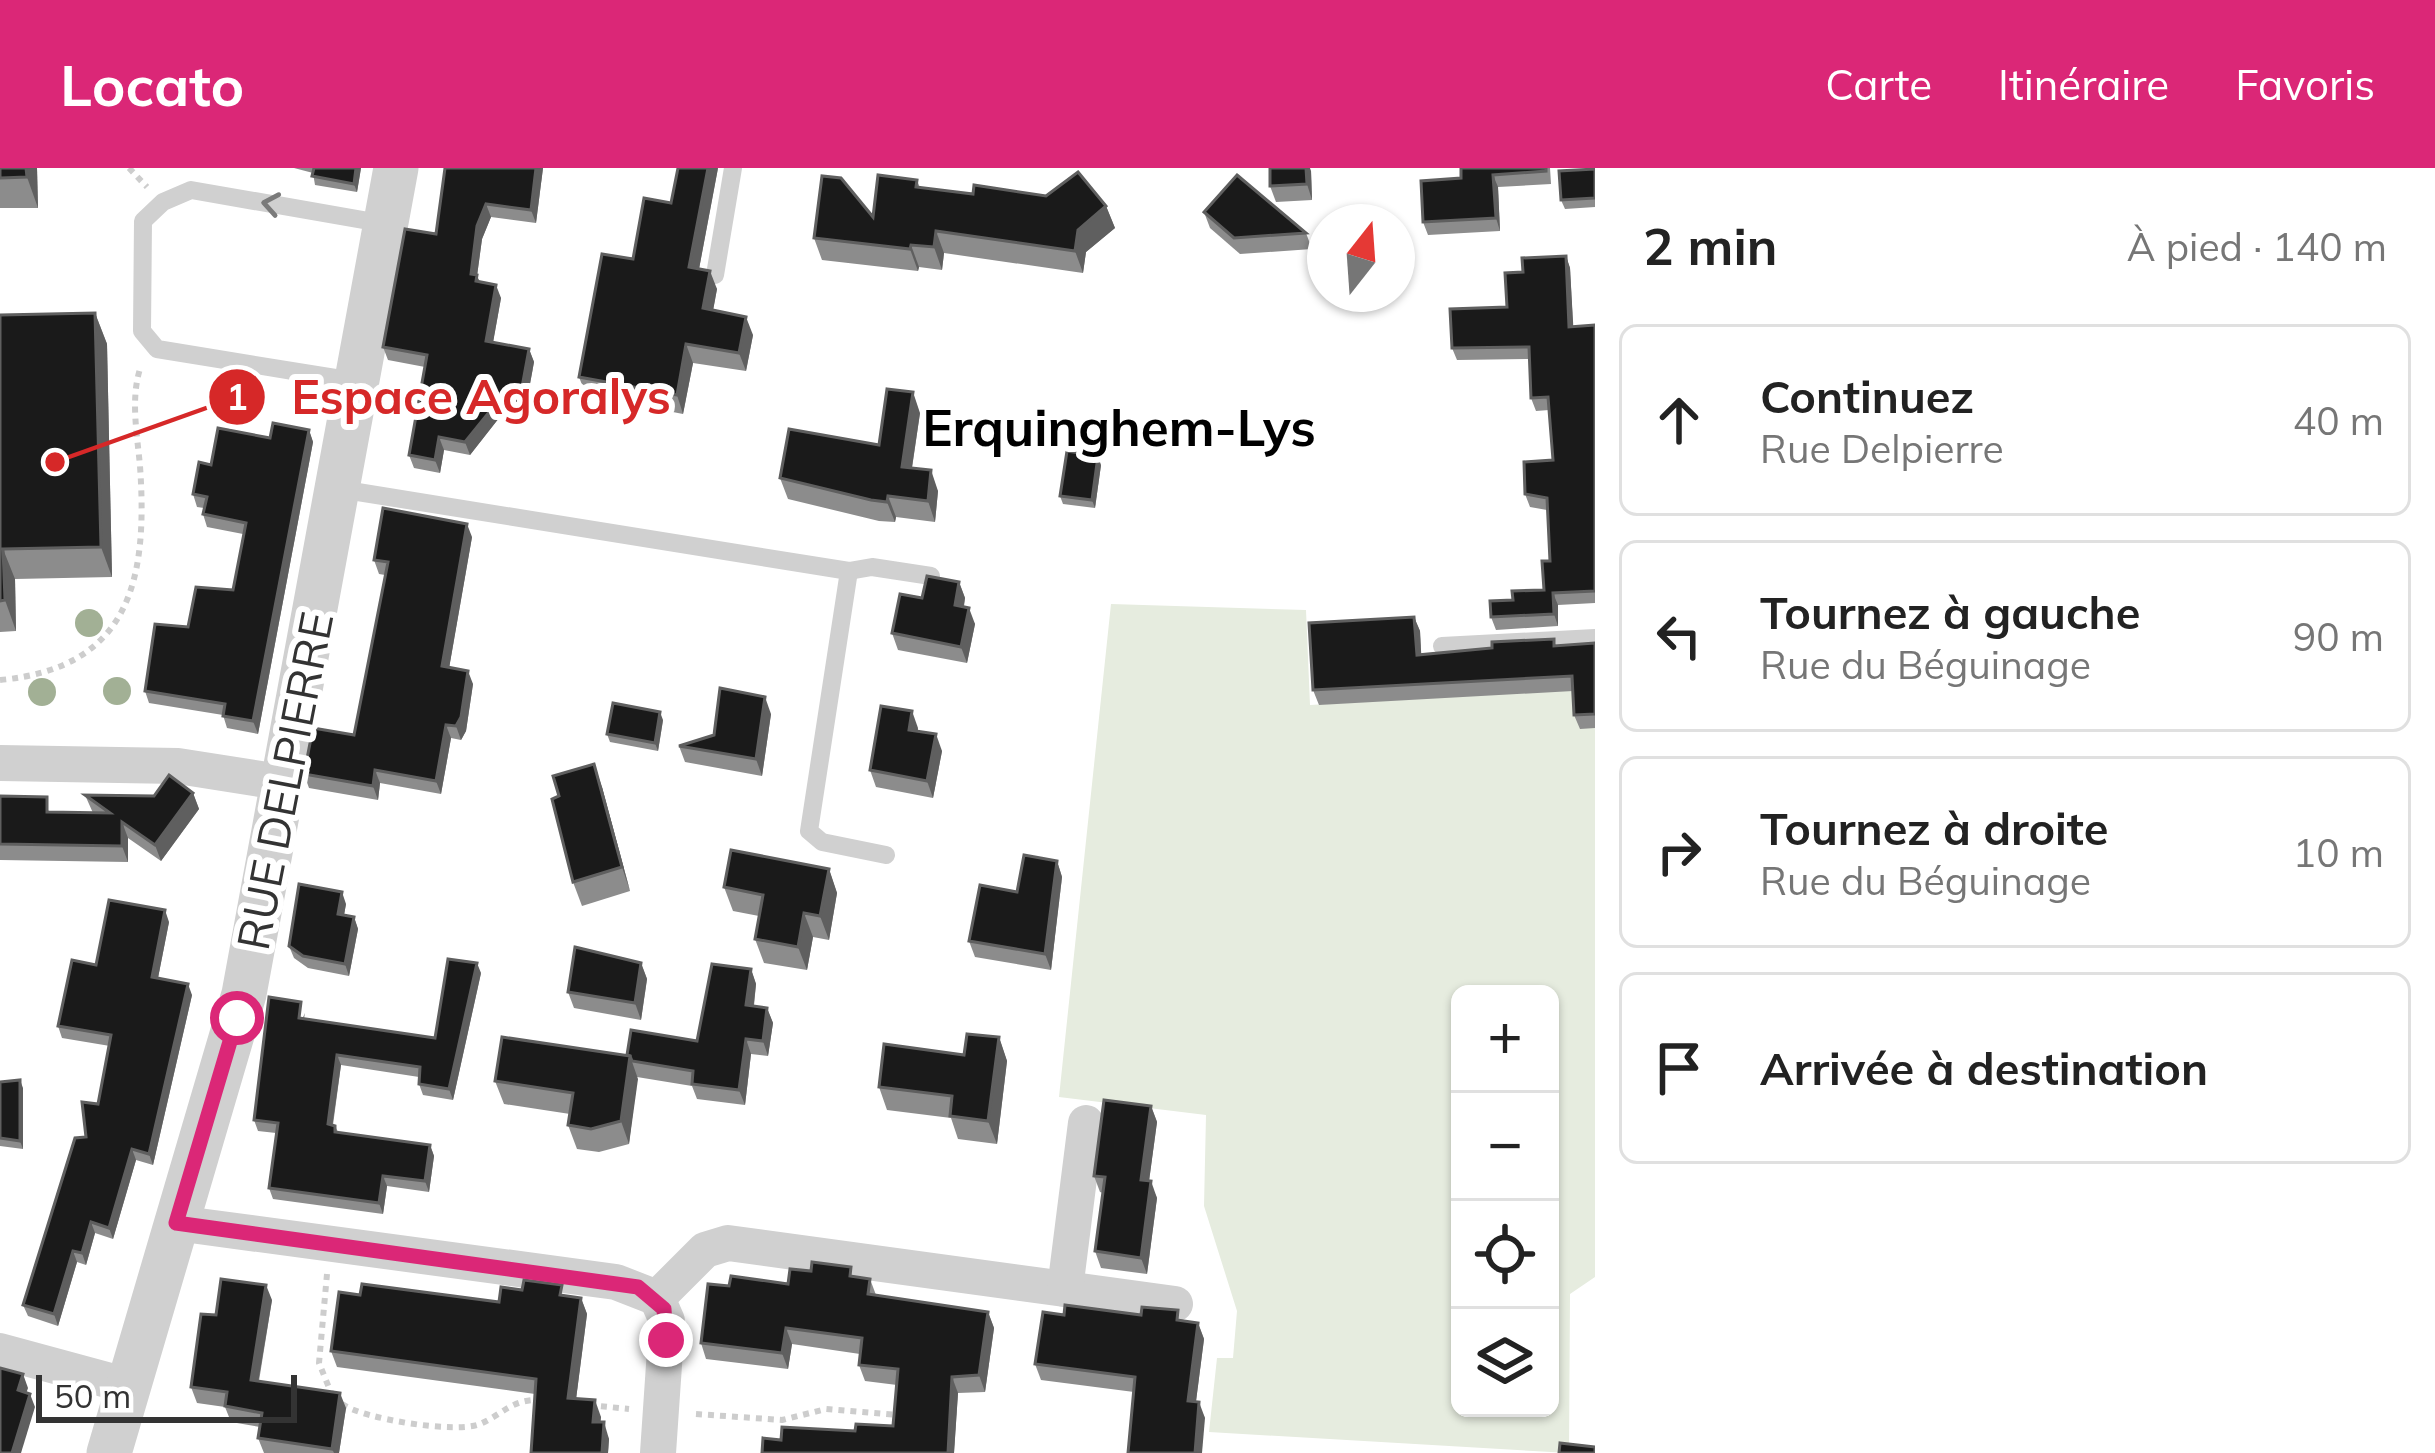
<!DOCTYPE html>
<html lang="fr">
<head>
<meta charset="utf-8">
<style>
  :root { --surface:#fff; --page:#f6f6f6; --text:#222; --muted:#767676; --line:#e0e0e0; --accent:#db2777 }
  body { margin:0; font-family:Mulish,sans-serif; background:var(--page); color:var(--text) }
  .controls { position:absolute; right:36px; bottom:36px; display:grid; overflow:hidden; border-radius:18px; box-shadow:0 3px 9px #0004 }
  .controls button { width:108px; height:108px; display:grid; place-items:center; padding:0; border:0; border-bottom:3px solid var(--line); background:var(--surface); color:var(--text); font:60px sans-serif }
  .compass { position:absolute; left:1307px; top:36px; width:108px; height:108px; border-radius:50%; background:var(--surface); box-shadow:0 3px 9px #0004; rotate:17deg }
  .scale { position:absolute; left:36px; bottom:30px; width:261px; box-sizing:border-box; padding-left:12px; border:6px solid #333; border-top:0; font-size:33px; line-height:42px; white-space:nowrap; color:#333; -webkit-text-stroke:9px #fff; paint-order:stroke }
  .stop { position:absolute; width:36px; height:36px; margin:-27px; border:9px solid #db2777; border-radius:50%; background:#fff }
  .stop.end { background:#db2777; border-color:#fff; box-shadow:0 3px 12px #0008 }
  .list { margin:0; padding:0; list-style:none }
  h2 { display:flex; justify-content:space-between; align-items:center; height:156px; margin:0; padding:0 48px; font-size:51px }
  h2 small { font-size:39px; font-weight:400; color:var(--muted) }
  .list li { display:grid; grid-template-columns:78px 1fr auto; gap:36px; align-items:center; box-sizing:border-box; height:192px; margin:0 24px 24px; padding:0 24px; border:3px solid var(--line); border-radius:18px }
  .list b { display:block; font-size:45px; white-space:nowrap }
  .list p { margin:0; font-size:39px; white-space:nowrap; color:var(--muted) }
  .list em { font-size:39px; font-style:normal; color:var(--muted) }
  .icon { flex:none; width:66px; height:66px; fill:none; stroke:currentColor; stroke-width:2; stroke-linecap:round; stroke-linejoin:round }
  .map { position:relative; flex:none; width:1595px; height:1285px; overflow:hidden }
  header { display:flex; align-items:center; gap:72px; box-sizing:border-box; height:168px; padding:0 60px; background:var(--accent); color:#fff }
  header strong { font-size:57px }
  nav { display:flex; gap:66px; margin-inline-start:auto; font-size:42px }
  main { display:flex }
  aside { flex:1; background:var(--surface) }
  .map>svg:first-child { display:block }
</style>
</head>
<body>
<header>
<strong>Locato</strong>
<nav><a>Carte</a><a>Itinéraire</a><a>Favoris</a></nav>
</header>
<main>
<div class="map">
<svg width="1595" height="1285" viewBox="0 0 1595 1285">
  <rect width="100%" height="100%" fill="#fff"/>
  <path fill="#e6ecdf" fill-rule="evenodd" d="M1111,436l195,6 4,95 285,-16v588l-25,17 -1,159 -360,-21 8,-74h16l4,-47 -33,-105 2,-91 -147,-18zM1460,826h90v414h-90z"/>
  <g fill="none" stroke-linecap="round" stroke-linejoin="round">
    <g stroke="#cdcdcd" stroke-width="6" stroke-dasharray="6 6" stroke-linecap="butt">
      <polyline points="129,0 147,19"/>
      <path d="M0,512c130,-12 148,-100 140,-214 -3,-33 -10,-69 1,-100"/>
      <polyline points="327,1106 319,1195 332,1227"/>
      <path d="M342,1236c21,15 114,30 138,20 23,-10 32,-25 60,-24"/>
      <polyline points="589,1237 629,1241"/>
      <polyline points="696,1246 782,1252 826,1241 897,1247"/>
    </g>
    <g stroke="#d0d0d0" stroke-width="18">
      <polyline points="715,107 733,0"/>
      <polyline points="354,213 157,181 142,163 143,53 163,34 191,22 386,56"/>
      <polyline points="339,321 849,403 872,399 931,408"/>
      <polyline points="849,403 809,663 822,674 886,687"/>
      <polyline points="1442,478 1595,470"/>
    </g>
    <g stroke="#d0d0d0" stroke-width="36">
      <polyline points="0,595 178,598 286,615"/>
      <polyline points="176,1055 616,1114 657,1130 705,1082 728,1075 1175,1136"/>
      <polyline points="1065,1121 1086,955"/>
      <polyline points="657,1130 667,1153 658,1285"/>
      <polyline points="0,1183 129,1218"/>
    </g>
    <polyline stroke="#d0d0d0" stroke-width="45" points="109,1285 244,826 396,0"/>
  </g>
  <g fill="#a2b095">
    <circle cx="89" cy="455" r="14"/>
    <circle cx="117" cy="523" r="14"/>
    <circle cx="42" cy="524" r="14"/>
  </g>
  <g fill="#8c8c8c">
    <polygon points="0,0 37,0 38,40 0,40"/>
    <polygon points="294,0 361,0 357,24 315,17 313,5"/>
    <polygon points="445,0 543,0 536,55 491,49 482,71 477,108 480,114 501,130 493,174 529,181 534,194 523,254 499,250 470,287 444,282 440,305 414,300 409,287 425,199 388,192 383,179 436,66"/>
    <polygon points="718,0 699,101 717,121 713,142 753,167 746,203 693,195 683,246 586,227 579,209 633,91 671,35"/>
    <polygon points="1461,0 1550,0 1551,16 1498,19 1500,63 1428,67 1423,54 1461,10"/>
    <polygon points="1595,1 1595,39 1565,41 1561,32"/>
    <polygon points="1311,3 1312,32 1276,34 1270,18"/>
    <polygon points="917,12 920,20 1106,38 1115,60 1086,84 1083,105 944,85 942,102 919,99 918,103 822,92 814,70 873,49"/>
    <polygon points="1204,44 1306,65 1312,81 1240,86 1210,60"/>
    <polygon points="1566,88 1570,100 1573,158 1595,157 1595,435 1558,437 1558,458 1496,462 1491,449 1513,432 1544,422 1550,393 1547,342 1530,339 1525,326 1553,292 1549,242 1536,243 1531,230 1529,191 1457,192 1452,180 1507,139 1523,104"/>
    <polygon points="95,145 107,176 112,409 15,411 16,463 0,464 0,147"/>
    <polygon points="920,245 912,300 938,323 935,354 896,349 895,354 879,353 788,331 780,310 879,277"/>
    <polygon points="309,262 313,274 258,566 227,560 223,547 149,535 145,523 188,459 233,422 243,366 207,359 203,346 204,340 197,339 193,326 211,297 270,270"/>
    <polygon points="1101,297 1095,340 1063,336 1060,328"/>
    <polygon points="472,369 449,500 473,516 466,563 461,572 451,570 441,626 380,615 378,632 309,620 304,606 354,567 385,407 379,406 374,392"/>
    <polygon points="959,414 965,430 964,439 975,456 967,495 898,482 892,465 922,430"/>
    <polygon points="1414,449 1420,463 1421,486 1595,475 1595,560 1580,561 1574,547 1573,523 1319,537 1313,522"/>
    <polygon points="771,546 762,608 685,594 679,578 714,567"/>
    <polygon points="663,552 658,583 610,574 607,566"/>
    <polygon points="918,560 918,563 942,583 933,630 876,619 870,602"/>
    <polygon points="602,619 630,723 582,738 573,714 559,628"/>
    <polygon points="193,625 199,641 161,693 128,670 128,694 0,692 0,628 53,644 93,645 85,627 154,628"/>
    <polygon points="1057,693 1062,709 1051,802 975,789 969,773 1017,724"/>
    <polygon points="829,701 837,725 829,772 813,769 807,802 764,795 755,771 759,748 733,743 724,719"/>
    <polygon points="346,736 344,747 354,749 358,761 349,808 308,800 294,790 289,778"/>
    <polygon points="169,754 158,810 192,827 153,997 136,992 113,1071 95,1065 86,1097 77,1094 58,1158 28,1148 23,1137 98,936 110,878 62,870 58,858 96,797"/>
    <polygon points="641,795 647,811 641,852 574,840 568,824"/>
    <polygon points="751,801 756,816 754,838 767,840 773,855 768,888 751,886 745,937 697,931 692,918 637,909 629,976 599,984 577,981 568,957 570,946 504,936 495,913 697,873"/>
    <polygon points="481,805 453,932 423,927 419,916 419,909 341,897 333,957 335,958 338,964 430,977 434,988 429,1024 387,1018 383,1046 273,1031 269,1020 276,965 258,963 254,952 305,845 304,851 435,870"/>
    <polygon points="999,869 1007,893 997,976 958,971 951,950 887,942 879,919 964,887"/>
    <polygon points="0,914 23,920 23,981 0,978"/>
    <polygon points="1151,938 1157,954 1149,1013 1157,1030 1147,1106 1101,1100 1095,1083 1103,1025 1100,1024 1094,1008"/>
    <polygon points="854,1109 870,1111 876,1127 988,1144 994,1160 985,1224 958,1225 954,1285 762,1285 781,1272 893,1258 897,1217 865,1213 859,1197 860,1186 792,1176 788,1201 706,1191 701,1175 729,1118 788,1116"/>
    <polygon points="566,1128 581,1130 587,1146 576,1231 601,1249 600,1254 609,1271 608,1285 531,1285 535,1226 337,1199 331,1183 499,1134"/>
    <polygon points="272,1132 259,1213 346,1240 339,1285 264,1285 258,1270 260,1259 231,1254 225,1239 197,1235 191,1219 216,1147"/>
    <polygon points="1064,1147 1182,1152 1198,1155 1204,1171 1196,1233 1205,1250 1134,1224 1041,1212 1035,1196"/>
  </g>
  <g fill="#5f5f5f">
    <polygon points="26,0 37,0 38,40 27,9"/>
    <polygon points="356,0 361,0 357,24 354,16"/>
    <polygon points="536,0 543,0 536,55 531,42"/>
    <polygon points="708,0 718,0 696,117 689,99"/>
    <polygon points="1306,0 1310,0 1311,3 1312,32 1307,16"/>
    <polygon points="1493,7 1498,19 1500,63 1496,50"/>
    <polygon points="486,36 491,49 482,71 477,108 482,120 471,106 477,58"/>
    <polygon points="1106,38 1115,60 1086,84 1083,105 1075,83 1078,62"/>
    <polygon points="936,63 944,85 942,102 934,79"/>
    <polygon points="911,77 919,99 918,103 910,81"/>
    <polygon points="1566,88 1570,100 1574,171 1569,159"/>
    <polygon points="710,103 717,121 710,159 703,140"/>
    <polygon points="496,117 501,130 491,186 486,173"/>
    <polygon points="95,145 107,176 112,409 101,379"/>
    <polygon points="746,149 753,167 746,203 739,185"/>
    <polygon points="686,176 693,195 683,246 677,227"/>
    <polygon points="529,181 534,194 523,254 518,241"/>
    <polygon points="913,224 920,245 909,319 902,299"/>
    <polygon points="495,237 499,250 470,287 465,274"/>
    <polygon points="309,262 313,274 258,566 253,553"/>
    <polygon points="439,269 444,282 440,305 435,292"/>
    <polygon points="1098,288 1101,297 1095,340 1092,332"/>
    <polygon points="931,302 938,323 935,354 928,333"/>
    <polygon points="888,328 896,349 895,354 887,334"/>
    <polygon points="467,356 472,369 447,512 442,498"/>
    <polygon points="3,381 15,411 16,463 5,432"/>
    <polygon points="959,414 965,430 961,453 955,437"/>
    <polygon points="1553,425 1558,437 1558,458 1554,446"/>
    <polygon points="969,440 975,456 967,495 961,479"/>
    <polygon points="1414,449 1420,463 1422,501 1417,487"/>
    <polygon points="468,503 473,516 466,563 461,572 456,558"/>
    <polygon points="765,529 771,546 762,608 756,591"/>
    <polygon points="912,543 918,560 915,578 909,562"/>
    <polygon points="660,544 663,552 658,583 655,575"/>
    <polygon points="446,557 451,570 441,626 436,613"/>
    <polygon points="936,566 942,583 933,630 927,613"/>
    <polygon points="594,596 602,619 630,723 622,699"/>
    <polygon points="375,602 380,615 378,632 373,618"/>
    <polygon points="193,625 199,641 161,693 155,677"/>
    <polygon points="122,654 128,670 128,694 122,678"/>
    <polygon points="1057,693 1062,709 1051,802 1045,786"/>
    <polygon points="829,701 837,725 829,772 820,748"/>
    <polygon points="342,724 346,736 342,758 338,746"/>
    <polygon points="165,742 169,754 156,820 152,809"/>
    <polygon points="804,745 813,769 807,802 798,779"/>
    <polygon points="354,749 358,761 349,808 345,796"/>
    <polygon points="477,795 481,805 453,932 449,921"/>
    <polygon points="641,795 647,811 641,852 635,835"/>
    <polygon points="751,801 756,816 752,852 746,837"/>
    <polygon points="188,816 192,827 153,997 149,986"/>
    <polygon points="767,840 773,855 768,888 763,873"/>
    <polygon points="999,869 1007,893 997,976 988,953"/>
    <polygon points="746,871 751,886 745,937 739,922"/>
    <polygon points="337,887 341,897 331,967 328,956"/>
    <polygon points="630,888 638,911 629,976 621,953"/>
    <polygon points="20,912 23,920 23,981 20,973"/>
    <polygon points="1151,938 1157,954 1147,1028 1141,1012"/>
    <polygon points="430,977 434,988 429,1024 425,1013"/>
    <polygon points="132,981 136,992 113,1071 109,1060"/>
    <polygon points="383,1008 387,1018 383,1046 379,1035"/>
    <polygon points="1151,1013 1157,1030 1147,1106 1141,1090"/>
    <polygon points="91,1054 95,1065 86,1097 82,1085"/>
    <polygon points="73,1083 77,1094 58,1158 54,1146"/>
    <polygon points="266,1117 272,1132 256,1227 251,1212"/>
    <polygon points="581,1130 587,1146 574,1247 568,1230"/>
    <polygon points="988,1144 994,1160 985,1224 979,1207"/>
    <polygon points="1198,1155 1204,1171 1194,1249 1188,1233"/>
    <polygon points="786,1160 792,1176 788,1201 782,1185"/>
    <polygon points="23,1206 28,1220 23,1235 18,1222"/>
    <polygon points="952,1209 958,1225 954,1285 948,1285"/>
    <polygon points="340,1225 346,1240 339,1285 334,1285 332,1281"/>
    <polygon points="30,1226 35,1239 21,1285 12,1285"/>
    <polygon points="595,1232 601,1249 599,1270 593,1254"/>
    <polygon points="1199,1234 1205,1250 1202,1285 1195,1285"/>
    <polygon points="604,1254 609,1271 608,1285 602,1285"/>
  </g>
  <g fill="#1a1a1a" stroke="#5f5f5f" stroke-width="3">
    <polygon points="0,0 26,0 27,9 0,10"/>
    <polygon points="314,0 356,0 354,16 312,8"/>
    <polygon points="445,0 536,0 531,42 486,36 477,58 471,106 477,107 476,113 496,117 486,173 529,181 518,241 495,237 465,274 439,269 435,292 409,287 427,187 383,179 405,61 436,66"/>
    <polygon points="678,0 708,0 689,99 710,103 703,140 746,149 739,185 686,176 677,227 579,209 602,86 633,91 644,30 671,35"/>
    <polygon points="1270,0 1306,0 1307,16 1270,18"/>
    <polygon points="1461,0 1546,0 1546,3 1493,7 1496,50 1423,54 1421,13 1461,10"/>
    <polygon points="1595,1 1595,30 1561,32 1559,3"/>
    <polygon points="1078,4 1106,38 1078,62 1075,83 936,63 934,79 911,77 910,81 814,70 822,8 841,10 873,49 878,7 917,12 916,19 973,26 974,17 1046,28"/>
    <polygon points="1237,7 1306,65 1234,70 1204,44"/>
    <polygon points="1566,88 1569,159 1595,157 1595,423 1553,425 1554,446 1491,449 1490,433 1513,432 1512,423 1544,422 1542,393 1550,393 1547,330 1525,326 1524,294 1553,292 1548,229 1531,230 1529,179 1452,180 1450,141 1507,139 1505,105 1523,104 1522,90"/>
    <polygon points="95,145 101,379 3,381 5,432 0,433 0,147"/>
    <polygon points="887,221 913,224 902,299 931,302 928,333 888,328 887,334 871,332 780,310 789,261 879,277"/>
    <polygon points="273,255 309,262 253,553 223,548 225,536 145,523 155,456 188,459 196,419 233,422 246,355 203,346 207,329 193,326 199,294 211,297 218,260 270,270"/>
    <polygon points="1067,283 1098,288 1092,332 1060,328"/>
    <polygon points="383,340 467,356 442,498 468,503 461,549 456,558 446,557 436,613 375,602 373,618 304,606 313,560 354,567 388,394 374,392"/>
    <polygon points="927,408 959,414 955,437 969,440 961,479 892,465 900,426 922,430"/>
    <polygon points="1414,449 1417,487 1492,480 1492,474 1554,471 1554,478 1595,475 1595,546 1574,547 1572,508 1313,522 1309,455"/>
    <polygon points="720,520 765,529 756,591 679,578 714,567"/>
    <polygon points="613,535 660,544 655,575 607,566"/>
    <polygon points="881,538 912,543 909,562 936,566 927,613 870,602"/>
    <polygon points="594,596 622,699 573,714 552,631 559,628 553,608"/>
    <polygon points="169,607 193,625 155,677 122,654 122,678 0,676 0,628 47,629 47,644 110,645 85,627 154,628"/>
    <polygon points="731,682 829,701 820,748 804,745 798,779 755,771 763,727 724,719"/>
    <polygon points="1024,687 1057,693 1045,786 969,773 980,717 1017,724"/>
    <polygon points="299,716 342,724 338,746 354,749 345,796 303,788 289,778"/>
    <polygon points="109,732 165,742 152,809 188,816 149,986 132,981 109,1060 91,1054 82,1085 73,1083 54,1146 23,1137 75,970 86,969 82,934 98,936 111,867 58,858 72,792 96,797"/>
    <polygon points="575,779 641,795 635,835 568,824"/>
    <polygon points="448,791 477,795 449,921 419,916 420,899 337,887 328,956 335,958 335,964 430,977 425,1013 383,1008 379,1035 269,1020 278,955 254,952 269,829 301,834 299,850 435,870"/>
    <polygon points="712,796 751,801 746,837 767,840 763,873 746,871 739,922 692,916 693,903 632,893 630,888 627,887 631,862 697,873"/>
    <polygon points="967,866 999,869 988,953 950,948 952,928 879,919 884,876 964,887"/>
    <polygon points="502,869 630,888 621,953 591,961 568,957 573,925 495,913"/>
    <polygon points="20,912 20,973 0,970 0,914"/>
    <polygon points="1104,932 1151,938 1141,1012 1151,1013 1141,1090 1095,1083 1105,1009 1094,1008"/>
    <polygon points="812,1094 851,1099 850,1108 870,1111 868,1126 988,1144 979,1207 952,1209 948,1285 762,1285 763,1270 781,1272 782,1259 855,1263 856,1256 893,1258 898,1201 859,1197 862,1170 786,1160 782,1185 701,1175 708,1116 729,1118 731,1108 788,1116 790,1101 811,1103"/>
    <polygon points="221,1111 266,1117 251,1212 340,1225 332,1281 258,1270 262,1245 225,1238 227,1224 191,1219 201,1146 216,1147"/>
    <polygon points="524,1112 562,1117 560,1127 581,1130 568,1230 595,1232 593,1254 604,1254 602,1285 531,1285 536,1211 331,1183 339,1124 360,1127 362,1116 499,1134 501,1119 522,1122"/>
    <polygon points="1065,1137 1141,1147 1142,1139 1178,1142 1177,1152 1198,1155 1188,1233 1199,1234 1195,1285 1128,1285 1135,1209 1035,1196 1043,1144 1064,1147"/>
    <polygon points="0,1200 23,1206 18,1222 30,1226 12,1285 0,1285"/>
    <polygon points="1560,1275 1595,1279 1595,1285 1559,1285"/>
  </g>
  <defs><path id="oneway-chevron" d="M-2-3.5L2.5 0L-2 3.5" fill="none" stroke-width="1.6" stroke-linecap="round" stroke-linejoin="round" transform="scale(3)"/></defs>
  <use stroke="#7a7a7a" href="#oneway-chevron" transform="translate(271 36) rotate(-170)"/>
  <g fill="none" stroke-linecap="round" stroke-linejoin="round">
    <polyline stroke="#db2777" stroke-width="15" points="237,850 176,1055 638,1119 664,1141 666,1172"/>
  </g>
  <g text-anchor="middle" stroke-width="12" stroke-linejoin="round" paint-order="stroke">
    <g font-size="45" fill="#333" stroke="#fff">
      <text transform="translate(285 613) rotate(-79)" y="16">RUE DELPIERRE</text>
    </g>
    <g font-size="51" font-weight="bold" fill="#000" stroke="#fff">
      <text x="1119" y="278">Erquinghem-Lys</text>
    </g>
  </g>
  <path fill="none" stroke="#d62828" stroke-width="4.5" d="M55 294L237 229"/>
  <g fill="#d62828" stroke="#fff" stroke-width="4.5">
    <circle cx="55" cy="294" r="12"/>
    <circle cx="237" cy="229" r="30"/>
  </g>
  <g font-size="36" text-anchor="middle" font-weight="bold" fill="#fff">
    <text x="237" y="242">1</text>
  </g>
  <g font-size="48" text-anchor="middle" font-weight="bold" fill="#d62828" stroke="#fff" stroke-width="12" stroke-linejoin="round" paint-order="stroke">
    <text x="481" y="246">Espace Agoralys</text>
  </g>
</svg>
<div class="controls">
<button>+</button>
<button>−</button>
<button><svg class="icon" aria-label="locate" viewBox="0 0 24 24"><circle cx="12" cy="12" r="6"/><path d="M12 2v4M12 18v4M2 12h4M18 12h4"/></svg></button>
<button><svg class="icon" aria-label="layers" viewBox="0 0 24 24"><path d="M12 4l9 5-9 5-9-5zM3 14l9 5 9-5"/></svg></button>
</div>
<svg class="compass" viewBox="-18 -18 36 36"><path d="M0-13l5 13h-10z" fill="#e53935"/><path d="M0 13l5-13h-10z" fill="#767676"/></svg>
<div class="scale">50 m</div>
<div class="stop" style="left:237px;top:850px"></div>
<div class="stop end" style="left:666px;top:1172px"></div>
</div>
<aside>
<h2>2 min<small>À pied · 140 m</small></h2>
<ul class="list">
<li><svg class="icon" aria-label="ahead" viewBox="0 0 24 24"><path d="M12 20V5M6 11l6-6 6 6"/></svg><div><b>Continuez</b><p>Rue Delpierre</p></div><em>40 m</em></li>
<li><svg class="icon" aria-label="left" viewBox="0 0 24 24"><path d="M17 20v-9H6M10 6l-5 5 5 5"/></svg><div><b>Tournez à gauche</b><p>Rue du Béguinage</p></div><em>90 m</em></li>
<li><svg class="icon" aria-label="right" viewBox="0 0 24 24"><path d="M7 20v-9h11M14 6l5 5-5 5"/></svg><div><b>Tournez à droite</b><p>Rue du Béguinage</p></div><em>10 m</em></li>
<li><svg class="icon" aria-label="arrive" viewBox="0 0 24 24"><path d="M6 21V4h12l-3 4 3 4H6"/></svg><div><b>Arrivée à destination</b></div></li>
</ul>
</aside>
</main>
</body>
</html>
